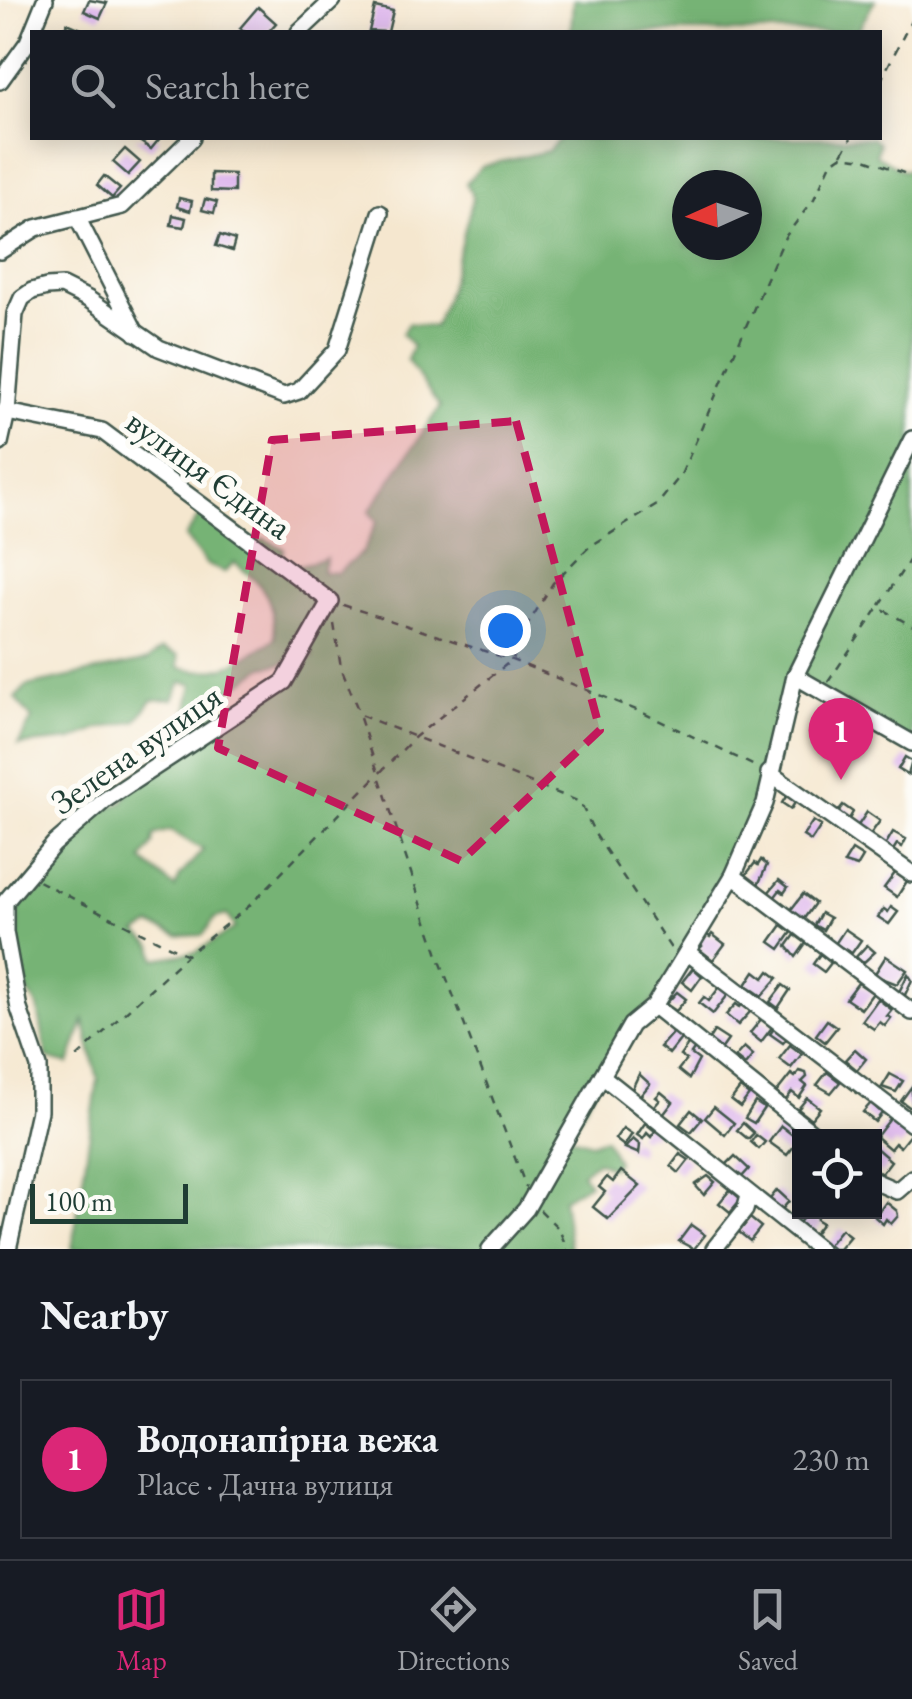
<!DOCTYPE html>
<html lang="en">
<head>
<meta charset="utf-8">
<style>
  :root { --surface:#171b24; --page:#20242c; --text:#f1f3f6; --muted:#9ea1a6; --line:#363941; --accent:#db2777 }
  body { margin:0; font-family:"EB Garamond",serif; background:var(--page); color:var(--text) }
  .controls { position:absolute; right:30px; bottom:30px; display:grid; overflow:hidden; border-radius:0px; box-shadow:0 5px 25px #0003 }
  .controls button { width:90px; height:90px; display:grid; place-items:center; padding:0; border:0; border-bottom:2px solid var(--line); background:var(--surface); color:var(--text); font:50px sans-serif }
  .compass { position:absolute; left:672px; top:170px; width:90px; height:90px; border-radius:50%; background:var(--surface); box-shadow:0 5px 25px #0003; rotate:267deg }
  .scale { position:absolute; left:30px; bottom:25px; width:158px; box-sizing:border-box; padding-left:10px; border:5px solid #1f3d34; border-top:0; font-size:28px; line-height:35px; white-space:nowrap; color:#1f3d34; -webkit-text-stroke:8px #fdfcf7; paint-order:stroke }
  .you { position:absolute; left:505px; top:630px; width:35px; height:35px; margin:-25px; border:8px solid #fff; border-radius:50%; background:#1a73e8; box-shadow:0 0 0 15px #1a73e833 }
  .badge { display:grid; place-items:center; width:65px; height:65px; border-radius:50%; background:var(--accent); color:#fff; font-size:32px; font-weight:700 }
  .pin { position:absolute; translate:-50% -82px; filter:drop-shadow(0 2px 5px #0008) }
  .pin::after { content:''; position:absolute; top:52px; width:35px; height:30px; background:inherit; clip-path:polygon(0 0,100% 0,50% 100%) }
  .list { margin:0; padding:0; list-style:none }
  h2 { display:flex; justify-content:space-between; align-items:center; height:130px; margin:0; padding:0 40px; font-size:42px }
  h2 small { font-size:32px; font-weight:400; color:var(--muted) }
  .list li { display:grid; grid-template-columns:65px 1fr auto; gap:30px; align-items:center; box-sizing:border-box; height:160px; margin:0 20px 20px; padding:0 20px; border:2px solid var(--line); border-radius:0px }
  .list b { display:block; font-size:38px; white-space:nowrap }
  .list p { margin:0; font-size:32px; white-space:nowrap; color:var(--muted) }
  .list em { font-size:32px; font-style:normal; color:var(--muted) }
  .icon { flex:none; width:55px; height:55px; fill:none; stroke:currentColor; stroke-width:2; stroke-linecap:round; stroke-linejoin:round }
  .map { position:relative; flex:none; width:912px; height:1249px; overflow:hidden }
  .search { position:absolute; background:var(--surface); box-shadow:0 5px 25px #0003; left:30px; right:30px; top:30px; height:110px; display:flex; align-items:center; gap:25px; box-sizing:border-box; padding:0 35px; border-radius:0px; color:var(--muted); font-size:38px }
  .sheet { height:310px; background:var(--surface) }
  nav { display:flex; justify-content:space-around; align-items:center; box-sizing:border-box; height:140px; border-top:2px solid var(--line); background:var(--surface); font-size:28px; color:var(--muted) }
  nav a { display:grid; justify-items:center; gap:5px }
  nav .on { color:var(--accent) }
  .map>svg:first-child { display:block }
</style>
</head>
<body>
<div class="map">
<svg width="912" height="1249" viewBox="0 0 912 1249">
  <rect width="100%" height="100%" fill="#fdfcf7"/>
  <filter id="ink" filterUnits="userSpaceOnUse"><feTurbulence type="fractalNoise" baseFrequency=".01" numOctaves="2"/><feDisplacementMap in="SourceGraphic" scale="20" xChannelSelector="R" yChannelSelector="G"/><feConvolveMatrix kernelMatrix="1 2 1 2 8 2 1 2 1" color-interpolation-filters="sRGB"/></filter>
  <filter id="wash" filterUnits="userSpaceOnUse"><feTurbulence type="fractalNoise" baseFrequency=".0048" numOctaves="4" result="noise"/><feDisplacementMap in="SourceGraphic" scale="40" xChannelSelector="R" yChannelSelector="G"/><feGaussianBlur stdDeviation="2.25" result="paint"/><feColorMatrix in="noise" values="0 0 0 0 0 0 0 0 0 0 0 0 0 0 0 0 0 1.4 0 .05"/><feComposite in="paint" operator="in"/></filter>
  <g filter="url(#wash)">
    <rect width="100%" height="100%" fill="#f5e7cf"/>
    <g fill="#76b374" stroke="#4a7854" stroke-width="2.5" fill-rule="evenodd">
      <polygon points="573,0 875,0 857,32 571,32"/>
      <path d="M560,138h313l6,6 -3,11 28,16 8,-3v575l-117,-67 -30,127 -97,182 -37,41 -63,110 23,7 14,-5 12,23 -6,7 -14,-7 -15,12 7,10 -26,16 7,50h-498l26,-169 -14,-59 -15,43 -22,-6 -9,-50 -11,-18 -9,-44 1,-50 73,-83 30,-10 16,-26 131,-89 1,-7 43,-24 -3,-11 -28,18 -18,3 -42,29 -5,19 -16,6 -14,-9 6,-28 -12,-2 -8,17 -21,1 -16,21 -37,8 -27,11 -54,5 14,-26 -17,-21 12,-12 121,-26 14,-11 16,6 1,12c42,12 62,-7 96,-28 -2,-42 -9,-51 -41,-77l-9,10 -18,-7 -22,-28 18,-26 49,37 12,-9 20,10 -2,8 15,9 29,-8 -4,14 15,1 26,-21 14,-31 -8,-9 71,-105 -33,-47 6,-14 -11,-12 6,-11 26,4 13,-31 26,-98 -7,-15 16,-17 66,-15zM687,185h60v60h-60zM170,830l33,20 -23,26 -5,12 -33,-28 11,-16 1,-9zM227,915l8,13 -39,24 -40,7 -3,-13 -16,-13 14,-8 27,11 25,-1 12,-17z"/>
    </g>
    <g id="blocks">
      <g fill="#dbb1ec">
        <polygon points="89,0 107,3 100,18 84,11"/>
        <polygon points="258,7 276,23 268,32 245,32 240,28"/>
        <polygon points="375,7 393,11 388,32 369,31"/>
        <polygon points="67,23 88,32 63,32"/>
        <polygon points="135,138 160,138 151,149"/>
        <polygon points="125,149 140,162 128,175 113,162"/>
        <polygon points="211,173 234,174 234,192 211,191"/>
        <polygon points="104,176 120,189 112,198 97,185"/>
        <polygon points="179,198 192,201 190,211 177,207"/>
        <polygon points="205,199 217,202 214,213 202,210"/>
        <polygon points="173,215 186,218 184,227 171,225"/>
        <polygon points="220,235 235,240 232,251 216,246"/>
        <polygon points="860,715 868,720 862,729 868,733 861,744 847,736"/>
        <polygon points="843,716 853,721 844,738 834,733"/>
        <polygon points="905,757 912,761 908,775 898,769"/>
        <polygon points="787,795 796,801 791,809 782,803"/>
        <polygon points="843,805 853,812 849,819 836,814"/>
        <polygon points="867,812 880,821 869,836 857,827"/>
        <polygon points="813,821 821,826 811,841 803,836"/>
        <polygon points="893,832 906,839 902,847 897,844 892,852 884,847"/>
        <polygon points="852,850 863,857 857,867 844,863"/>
        <polygon points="761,860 767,865 758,885 745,876 755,863 758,865"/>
        <polygon points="895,873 907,881 897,897 884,888"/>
        <polygon points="779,880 788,887 784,893 780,890 774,898 768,893"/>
        <polygon points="803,894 815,903 803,920 790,911"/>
        <polygon points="891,907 898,912 889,924 878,917 884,909 888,912"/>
        <polygon points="821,913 830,918 823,930 814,925"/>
        <polygon points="782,925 792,932 780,949 770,942"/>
        <polygon points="845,929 861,940 852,953 835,944"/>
        <polygon points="704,933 710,937 712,934 725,944 713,960 699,949 702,946 697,942"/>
        <polygon points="795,935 806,943 796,957 787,946"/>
        <polygon points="867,945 875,952 863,963 856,957"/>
        <polygon points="820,954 831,963 824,972 813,964"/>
        <polygon points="886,956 907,970 897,984 874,975"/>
        <polygon points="693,968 702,976 692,990 682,982"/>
        <polygon points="755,971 764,978 769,971 778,978 762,996 746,985"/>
        <polygon points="908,974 912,980 903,999 897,996"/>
        <polygon points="858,983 873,993 861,1009 846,999"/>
        <polygon points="722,984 731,991 713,1014 699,1003 704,997 709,1001"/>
        <polygon points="783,985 790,990 778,1008 770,1002"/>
        <polygon points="677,992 686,999 676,1011 666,1004"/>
        <polygon points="878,999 892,1010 887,1016 891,1018 885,1026 880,1022 874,1029 862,1021"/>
        <polygon points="745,1001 750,1012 738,1025 726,1015 736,1004 740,1007"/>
        <polygon points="762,1018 773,1026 761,1042 750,1033"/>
        <polygon points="827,1020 837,1027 825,1042 816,1035"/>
        <polygon points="776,1026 789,1036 783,1043 770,1034"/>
        <polygon points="676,1029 684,1035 669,1054 660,1047"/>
        <polygon points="714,1031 728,1040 718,1054 705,1045"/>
        <polygon points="690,1042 696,1047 691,1054 699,1060 689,1079 678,1070 686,1060 680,1056"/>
        <polygon points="790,1045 802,1054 791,1068 779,1059"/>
        <polygon points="744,1047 753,1055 745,1065 735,1057"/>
        <polygon points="855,1049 866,1059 857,1070 845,1060"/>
        <polygon points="799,1071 806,1073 807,1077 802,1082 807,1086 799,1098 792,1092 786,1100 776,1093 791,1074 795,1077"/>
        <polygon points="827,1072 840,1082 831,1093 817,1085"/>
        <polygon points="639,1074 650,1084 640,1096 632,1089"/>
        <polygon points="890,1074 903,1081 896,1092 882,1087"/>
        <polygon points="912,1086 912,1109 901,1101"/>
        <polygon points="740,1088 749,1095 740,1107 731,1100"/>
        <polygon points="661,1092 673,1102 663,1115 653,1108 660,1100 656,1097"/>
        <polygon points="807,1098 820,1108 811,1119 798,1109"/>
        <polygon points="755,1102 764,1108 754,1123 745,1118"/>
        <polygon points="871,1103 882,1113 875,1122 863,1112"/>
        <polygon points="714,1107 734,1123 725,1135 705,1118"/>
        <polygon points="691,1110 702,1119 691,1132 680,1124"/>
        <polygon points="893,1115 912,1132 900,1147 895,1143 890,1149 876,1137"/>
        <polygon points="645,1123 655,1131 651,1137 647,1133 643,1139 637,1135"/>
        <polygon points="743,1123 754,1133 748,1139 737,1130"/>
        <polygon points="781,1126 799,1140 787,1155 769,1142"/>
        <polygon points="623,1128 632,1134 624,1146 615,1139"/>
        <polygon points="756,1135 765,1142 759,1149 751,1142"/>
        <polygon points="633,1139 640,1145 639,1154 625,1148"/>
        <polygon points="876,1148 891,1161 881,1174 874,1168"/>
        <polygon points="680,1154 689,1160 679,1173 671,1166"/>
        <polygon points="735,1156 749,1169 740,1179 725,1166"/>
        <polygon points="621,1171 640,1186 608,1219 593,1207 605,1192 599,1187 607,1177 613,1182"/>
        <polygon points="708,1176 715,1182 704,1195 695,1185"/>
        <polygon points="730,1190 741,1199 730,1212 719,1203"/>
        <polygon points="777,1190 789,1201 779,1213 767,1203"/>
        <polygon points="886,1202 897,1211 898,1216 891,1224 886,1219 883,1224 875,1217"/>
        <polygon points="808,1212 816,1212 817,1220 822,1223 812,1236 797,1225"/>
        <polygon points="750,1218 761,1227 750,1241 739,1232"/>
        <polygon points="691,1225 705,1235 694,1249 679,1241"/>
        <polygon points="841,1229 850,1236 839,1249 833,1249 828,1245"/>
      </g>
    </g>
  </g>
  <g filter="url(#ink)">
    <use href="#blocks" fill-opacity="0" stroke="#3f564b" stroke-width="2.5"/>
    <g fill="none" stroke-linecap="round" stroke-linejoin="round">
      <defs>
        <g id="minor">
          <polyline points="299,32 333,0"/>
          <polyline points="0,81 28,42 45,0"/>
          <polyline points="77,217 136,333"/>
          <polyline points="0,251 36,228 122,206 192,138"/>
          <polyline points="0,412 7,412 0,443"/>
          <polyline points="795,676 912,743"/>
          <polyline points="769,773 912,874"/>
          <polyline points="733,876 912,1012"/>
          <polyline points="687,952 912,1124"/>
          <polyline points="654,1006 816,1136"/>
          <polyline points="602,1076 819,1249"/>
          <polyline points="874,1181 897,1191 912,1178"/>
          <polyline points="8,1249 39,1111 39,1067 19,1009 5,932 5,902 54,844 105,800 284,682 330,601 102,431 7,412 15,314 22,298 32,291 47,287 62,286 88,299 159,348 284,396 299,391 337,350 380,213"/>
          <polyline points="490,1249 526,1209 631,1025 654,1006 733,876 765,803 795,676 912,439"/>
          <polyline points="714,1249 745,1210 749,1195"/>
        </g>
      </defs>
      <use href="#minor" stroke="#3f564b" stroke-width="20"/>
      <g stroke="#3f564b" stroke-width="2.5" stroke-dasharray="8 8" stroke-linecap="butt">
        <polyline points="880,82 912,19"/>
        <polyline points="842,154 851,138"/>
        <polyline points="343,605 512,660 639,711 759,768"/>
        <polyline points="880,605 912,556"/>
        <polyline points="334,624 341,667 360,715 580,802 595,834 672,950"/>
        <polyline points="828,682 879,607 912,626"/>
        <polyline points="360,718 439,958 526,1187"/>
        <polyline points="38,881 187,955 248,907 415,737 512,660 527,626 553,583 589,547 657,505 681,475 785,237 814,199 831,163 841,156 865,159 912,176"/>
        <polyline points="77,1057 186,956"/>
        <polyline points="540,1210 559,1229 567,1249"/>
      </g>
      <use href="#minor" stroke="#fff" stroke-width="15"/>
    </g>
  </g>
  <path fill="#c2185b" fill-opacity="0.2" stroke="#c2185b" stroke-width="8" stroke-dasharray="20 12" stroke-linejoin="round" d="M516,421l84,309 -139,131 -243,-113 54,-308z"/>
  <g text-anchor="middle" stroke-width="10" stroke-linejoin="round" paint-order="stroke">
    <g font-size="35" fill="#1f3d34" stroke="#fdfcf7">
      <text transform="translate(209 474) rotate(36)" y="12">вулиця Єдина</text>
      <text transform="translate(136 749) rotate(-35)" y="12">Зелена вулиця</text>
    </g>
  </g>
</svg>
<div class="controls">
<button><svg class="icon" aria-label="locate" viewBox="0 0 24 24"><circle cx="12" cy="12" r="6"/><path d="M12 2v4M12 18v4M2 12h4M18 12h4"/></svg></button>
</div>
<svg class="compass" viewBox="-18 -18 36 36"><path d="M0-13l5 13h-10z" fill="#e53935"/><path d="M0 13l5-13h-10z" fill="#9ea1a6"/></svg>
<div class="scale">100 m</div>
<div class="you"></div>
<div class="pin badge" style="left:841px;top:780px">1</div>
<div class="search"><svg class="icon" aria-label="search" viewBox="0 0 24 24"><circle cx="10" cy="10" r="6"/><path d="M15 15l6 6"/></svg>Search here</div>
</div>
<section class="sheet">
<h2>Nearby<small></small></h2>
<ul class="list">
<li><span class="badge">1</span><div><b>Водонапірна вежа</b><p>Place · Дачна вулиця</p></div><em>230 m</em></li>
</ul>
</section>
<nav>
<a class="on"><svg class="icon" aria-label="map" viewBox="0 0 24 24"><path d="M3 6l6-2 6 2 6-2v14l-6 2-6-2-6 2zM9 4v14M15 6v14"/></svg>Map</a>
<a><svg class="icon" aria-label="directions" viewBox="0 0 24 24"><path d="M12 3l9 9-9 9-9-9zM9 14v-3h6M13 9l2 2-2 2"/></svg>Directions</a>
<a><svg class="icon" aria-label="saved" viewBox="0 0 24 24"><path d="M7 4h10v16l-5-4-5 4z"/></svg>Saved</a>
</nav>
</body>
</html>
